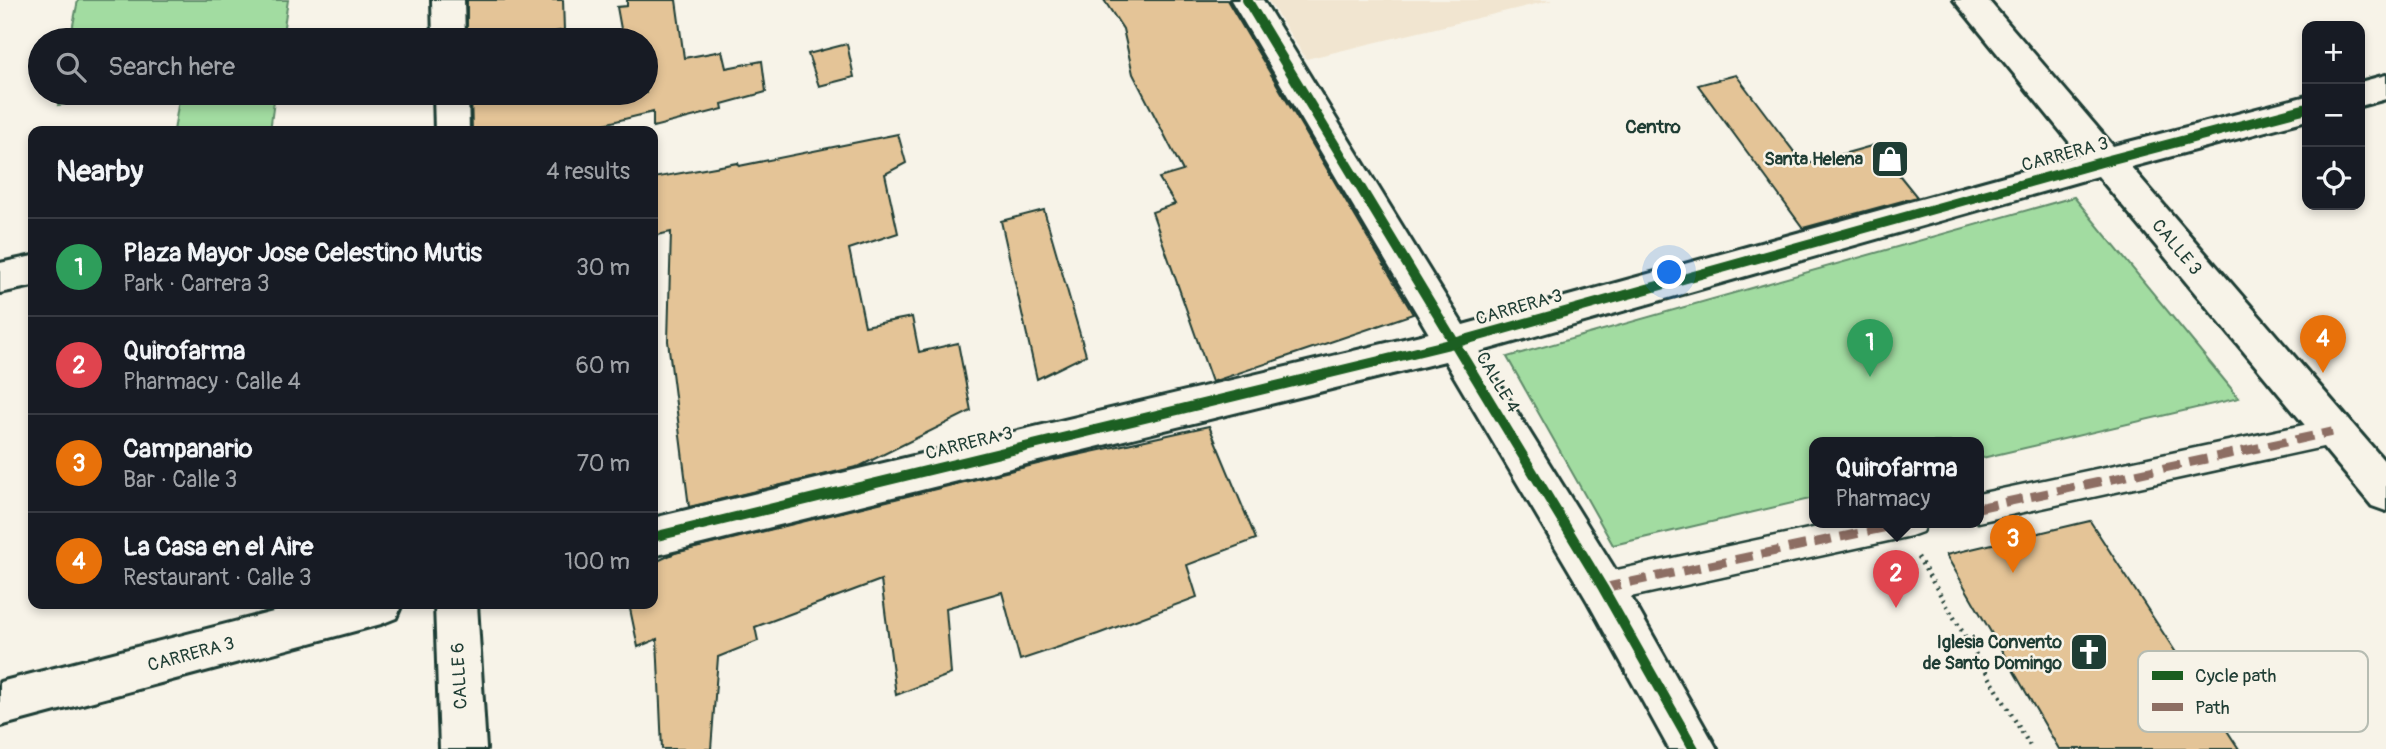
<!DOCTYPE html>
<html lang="en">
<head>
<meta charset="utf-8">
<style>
  :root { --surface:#171b24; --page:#242831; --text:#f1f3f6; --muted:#9ea1a6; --line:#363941; --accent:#b45309 }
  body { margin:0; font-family:Pangolin,sans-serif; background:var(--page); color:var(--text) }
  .controls { position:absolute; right:21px; top:21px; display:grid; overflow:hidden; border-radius:14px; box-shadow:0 4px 10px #0003 }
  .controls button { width:63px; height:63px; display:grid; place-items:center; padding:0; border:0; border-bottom:2px solid var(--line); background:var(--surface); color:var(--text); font:35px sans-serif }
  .you { position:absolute; left:1670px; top:273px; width:24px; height:24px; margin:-18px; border:5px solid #fff; border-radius:50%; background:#1a73e8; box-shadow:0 0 0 10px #1a73e833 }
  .badge { display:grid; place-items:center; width:46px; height:46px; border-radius:50%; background:var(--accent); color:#fff; font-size:23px; font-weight:700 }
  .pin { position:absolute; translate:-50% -58px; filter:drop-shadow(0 2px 4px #0008) }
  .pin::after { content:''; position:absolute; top:37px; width:24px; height:21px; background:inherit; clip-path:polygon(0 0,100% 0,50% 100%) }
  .popup { position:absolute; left:1809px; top:437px; width:175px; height:91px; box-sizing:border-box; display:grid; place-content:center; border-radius:14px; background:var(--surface); filter:drop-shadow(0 2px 5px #0005); font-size:23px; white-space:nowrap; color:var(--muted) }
  .popup b { font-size:26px; color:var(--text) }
  .popup::after { content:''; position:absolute; left:50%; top:100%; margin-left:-14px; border:14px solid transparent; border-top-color:var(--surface) }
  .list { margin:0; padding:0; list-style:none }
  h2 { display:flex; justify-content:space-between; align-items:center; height:91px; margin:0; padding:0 28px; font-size:30px }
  h2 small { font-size:23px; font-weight:400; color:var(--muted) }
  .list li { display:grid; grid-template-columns:46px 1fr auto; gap:21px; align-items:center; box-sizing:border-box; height:98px; padding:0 28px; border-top:2px solid var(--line) }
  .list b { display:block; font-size:26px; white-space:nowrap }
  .list p { margin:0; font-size:23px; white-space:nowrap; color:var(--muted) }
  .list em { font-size:23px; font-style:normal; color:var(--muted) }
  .icon { flex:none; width:38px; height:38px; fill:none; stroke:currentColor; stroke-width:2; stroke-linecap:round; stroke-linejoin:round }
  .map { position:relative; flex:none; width:2386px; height:749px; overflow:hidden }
  .search { position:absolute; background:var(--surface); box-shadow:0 4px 10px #0003; left:28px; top:28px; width:630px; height:77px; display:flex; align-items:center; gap:18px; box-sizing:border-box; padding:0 24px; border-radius:38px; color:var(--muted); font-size:26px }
  .panel { position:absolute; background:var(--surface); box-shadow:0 4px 10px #0003; left:28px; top:126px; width:630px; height:483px; border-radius:14px }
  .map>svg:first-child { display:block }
</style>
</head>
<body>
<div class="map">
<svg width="2386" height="749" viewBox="0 0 2386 749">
  <rect width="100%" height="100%" fill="#f7f3e8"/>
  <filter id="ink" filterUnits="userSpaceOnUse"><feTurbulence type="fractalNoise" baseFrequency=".0143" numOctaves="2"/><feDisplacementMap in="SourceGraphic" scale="14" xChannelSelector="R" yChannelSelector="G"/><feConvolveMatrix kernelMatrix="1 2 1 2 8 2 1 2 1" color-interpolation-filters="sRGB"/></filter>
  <g filter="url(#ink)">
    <polygon fill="#f1e5d0" points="1268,0 1553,0 1306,59"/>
    <g fill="#a2dca1" stroke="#608c6a" stroke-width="2">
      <polygon points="78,0 288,0 282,40 70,40"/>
      <polygon points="61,93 151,93 58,105"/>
      <polygon points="180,93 275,93 270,131 174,131"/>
      <polygon points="2074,197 2239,398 1978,459 1978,442 1814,442 1814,498 1613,545 1507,357"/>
    </g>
    <g fill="#e4c497" stroke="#1f3d34" stroke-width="2">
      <polygon points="467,0 563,0 564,30 554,32 556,40 467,40"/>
      <polygon points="627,0 676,0 684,58 722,51 726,68 762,61 766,92 722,104 723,109 653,127 653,112 575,131 472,131 471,93 646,93 646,40 623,40 617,7 627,6"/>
      <polygon points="1104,0 1227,0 1413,314 1212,382 1152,212 1175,204 1159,178 1183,171 1133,74 1123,29"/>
      <polygon points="847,44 854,77 819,86 808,54"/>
      <polygon points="1736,75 1804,165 1875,145 1917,197 1803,228 1698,85"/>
      <polygon points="898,134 906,163 885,174 898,233 849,249 865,326 912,317 919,352 958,343 971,411 860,466 689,507 668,341 671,232 653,236 653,178 738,163 739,166"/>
      <polygon points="1044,210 1086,355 1037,379 1001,221"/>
      <polygon points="1209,426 1256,539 1187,565 1197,597 1098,634 1020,660 1002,592 946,608 951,674 896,695 881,580 755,627 758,641 718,657 711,749 662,749 657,639 638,647 629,604 653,604 653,563 675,553 1050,461"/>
      <polygon points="2090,521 2239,749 2059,749 1946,555"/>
    </g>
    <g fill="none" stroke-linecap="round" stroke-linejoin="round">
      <defs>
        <g id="pedestrian">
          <polygon points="2332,419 2343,423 2347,432 2343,441 2332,445 1978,522 1978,494"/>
          <polygon points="1841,522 1927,522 1922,532 1911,536 1603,603 1591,599 1587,588 1591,577 1603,573"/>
        </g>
        <g id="minor">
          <polygon points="432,0 464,0 465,40 433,40"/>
          <polygon points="1231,0 1263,0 1463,325 2080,155 1954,0 1988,0 2113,146 2307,96 2307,120 2131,167 2386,463 2386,511 2372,506 2098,176 1454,359 1441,354"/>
          <polygon points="2386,75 2386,99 2360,106 2360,82"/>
          <polygon points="434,93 468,93 469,131 435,131"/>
          <polygon points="33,256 33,286 0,293 0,263"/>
          <polygon points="435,604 477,604 486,749 440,749"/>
        </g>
        <g id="tertiary">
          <polygon points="1454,327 1467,332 1618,574 1717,749 1669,749 1588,602 1445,361 653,556 653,518"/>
          <polygon points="304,604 402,604 396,618 381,624 0,726 0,682"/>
        </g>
      </defs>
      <use href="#pedestrian" stroke="#1f3d34" stroke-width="5"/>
      <use href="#minor" stroke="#1f3d34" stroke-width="6"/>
      <use href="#tertiary" stroke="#1f3d34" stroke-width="6"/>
      <polyline stroke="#1f3d34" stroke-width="4.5" stroke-dasharray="2 5" stroke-linecap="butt" points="1918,557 2032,749"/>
      <use href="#pedestrian" fill="#f7f3e8" fill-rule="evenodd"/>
      <use href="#minor" fill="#f7f3e8" fill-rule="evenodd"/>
      <use href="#tertiary" fill="#f7f3e8" fill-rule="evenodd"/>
      <g stroke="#8d6e63" stroke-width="9" stroke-dasharray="18 9" stroke-linecap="butt">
        <polyline points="1978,508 2332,432"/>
        <polyline points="1603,588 1911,522"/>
      </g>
      <defs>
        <g id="cycleway">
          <polyline points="1247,0 1603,588 1694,749"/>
          <polyline points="653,537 1454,343 2105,161 2307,108"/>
        </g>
      </defs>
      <use href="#cycleway" stroke="#f7f3e8" stroke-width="15"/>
      <use href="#cycleway" stroke="#1b5e20" stroke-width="10"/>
    </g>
  </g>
  <defs>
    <symbol id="shop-square" viewBox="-11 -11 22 22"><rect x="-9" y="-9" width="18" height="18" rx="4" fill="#1f3d34" stroke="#f7f3e8"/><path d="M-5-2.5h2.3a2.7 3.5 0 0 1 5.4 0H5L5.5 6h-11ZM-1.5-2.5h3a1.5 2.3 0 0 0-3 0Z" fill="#fff"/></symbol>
    <symbol id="church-square" viewBox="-11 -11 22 22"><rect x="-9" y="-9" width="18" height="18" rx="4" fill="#1f3d34" stroke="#f7f3e8"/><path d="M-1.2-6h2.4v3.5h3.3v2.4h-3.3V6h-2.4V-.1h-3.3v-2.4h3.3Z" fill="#fff"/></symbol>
  </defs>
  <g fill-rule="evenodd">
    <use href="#shop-square" x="1868" y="137" width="44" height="44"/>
    <use href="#church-square" x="2067" y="630" width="44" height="44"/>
  </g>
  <g text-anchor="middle" stroke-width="5" stroke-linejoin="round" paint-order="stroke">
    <g font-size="18" fill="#1f3d34" stroke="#f7f3e8">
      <text transform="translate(2065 154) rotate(-15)" y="6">CARRERA 3</text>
      <text transform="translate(2177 247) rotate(50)" y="6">CALLE 3</text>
      <text transform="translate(1519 307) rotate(-16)" y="6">CARRERA 3</text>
      <text transform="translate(1498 382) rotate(59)" y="6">CALLE 4</text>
      <text transform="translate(969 443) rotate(-14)" y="6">CARRERA 3</text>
      <text transform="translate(191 654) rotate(-15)" y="6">CARRERA 3</text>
      <text transform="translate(459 676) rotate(-93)" y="6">CALLE 6</text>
    </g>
    <g font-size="18" font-weight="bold" fill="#1f3d34" stroke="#f7f3e8" text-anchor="end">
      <text x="1863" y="165">Santa Helena</text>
      <text x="2062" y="648">Iglesia Convento<tspan x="2062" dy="21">de Santo Domingo</tspan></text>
    </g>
    <g font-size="19" font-weight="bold" fill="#1f3d34" stroke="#f7f3e8">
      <text x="1653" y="133">Centro</text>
    </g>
  </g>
  <rect x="2138" y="651" width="230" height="81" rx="10" fill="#f7f3e8" stroke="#b6bcb2" stroke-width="2"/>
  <rect x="2152" y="671" width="31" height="9" fill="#1b5e20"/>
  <rect x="2152" y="703" width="31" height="8" fill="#8d6e63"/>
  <g font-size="19" fill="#1f3d34">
    <text x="2195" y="682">Cycle path</text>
    <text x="2195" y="714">Path</text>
  </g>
</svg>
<div class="controls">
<button>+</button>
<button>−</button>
<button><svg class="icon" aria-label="locate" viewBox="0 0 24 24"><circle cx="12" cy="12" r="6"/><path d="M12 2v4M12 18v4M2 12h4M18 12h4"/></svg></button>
</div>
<div class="you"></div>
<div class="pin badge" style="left:1870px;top:377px;background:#2e9e5b">1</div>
<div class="pin badge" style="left:1896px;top:608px;background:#e0444e">2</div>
<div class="popup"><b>Quirofarma</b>Pharmacy</div>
<div class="pin badge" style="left:2013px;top:573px;background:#e8710a">3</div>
<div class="pin badge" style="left:2323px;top:373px;background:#e8710a">4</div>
<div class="search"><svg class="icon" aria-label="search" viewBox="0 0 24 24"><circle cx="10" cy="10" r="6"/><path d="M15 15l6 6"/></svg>Search here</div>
<section class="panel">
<h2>Nearby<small>4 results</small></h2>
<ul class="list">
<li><span class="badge" style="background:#2e9e5b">1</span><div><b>Plaza Mayor Jose Celestino Mutis</b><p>Park · Carrera 3</p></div><em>30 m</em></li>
<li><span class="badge" style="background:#e0444e">2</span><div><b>Quirofarma</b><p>Pharmacy · Calle 4</p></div><em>60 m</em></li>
<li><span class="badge" style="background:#e8710a">3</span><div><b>Campanario</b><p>Bar · Calle 3</p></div><em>70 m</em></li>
<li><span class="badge" style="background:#e8710a">4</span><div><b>La Casa en el Aire</b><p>Restaurant · Calle 3</p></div><em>100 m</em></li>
</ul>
</section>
</div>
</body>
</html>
